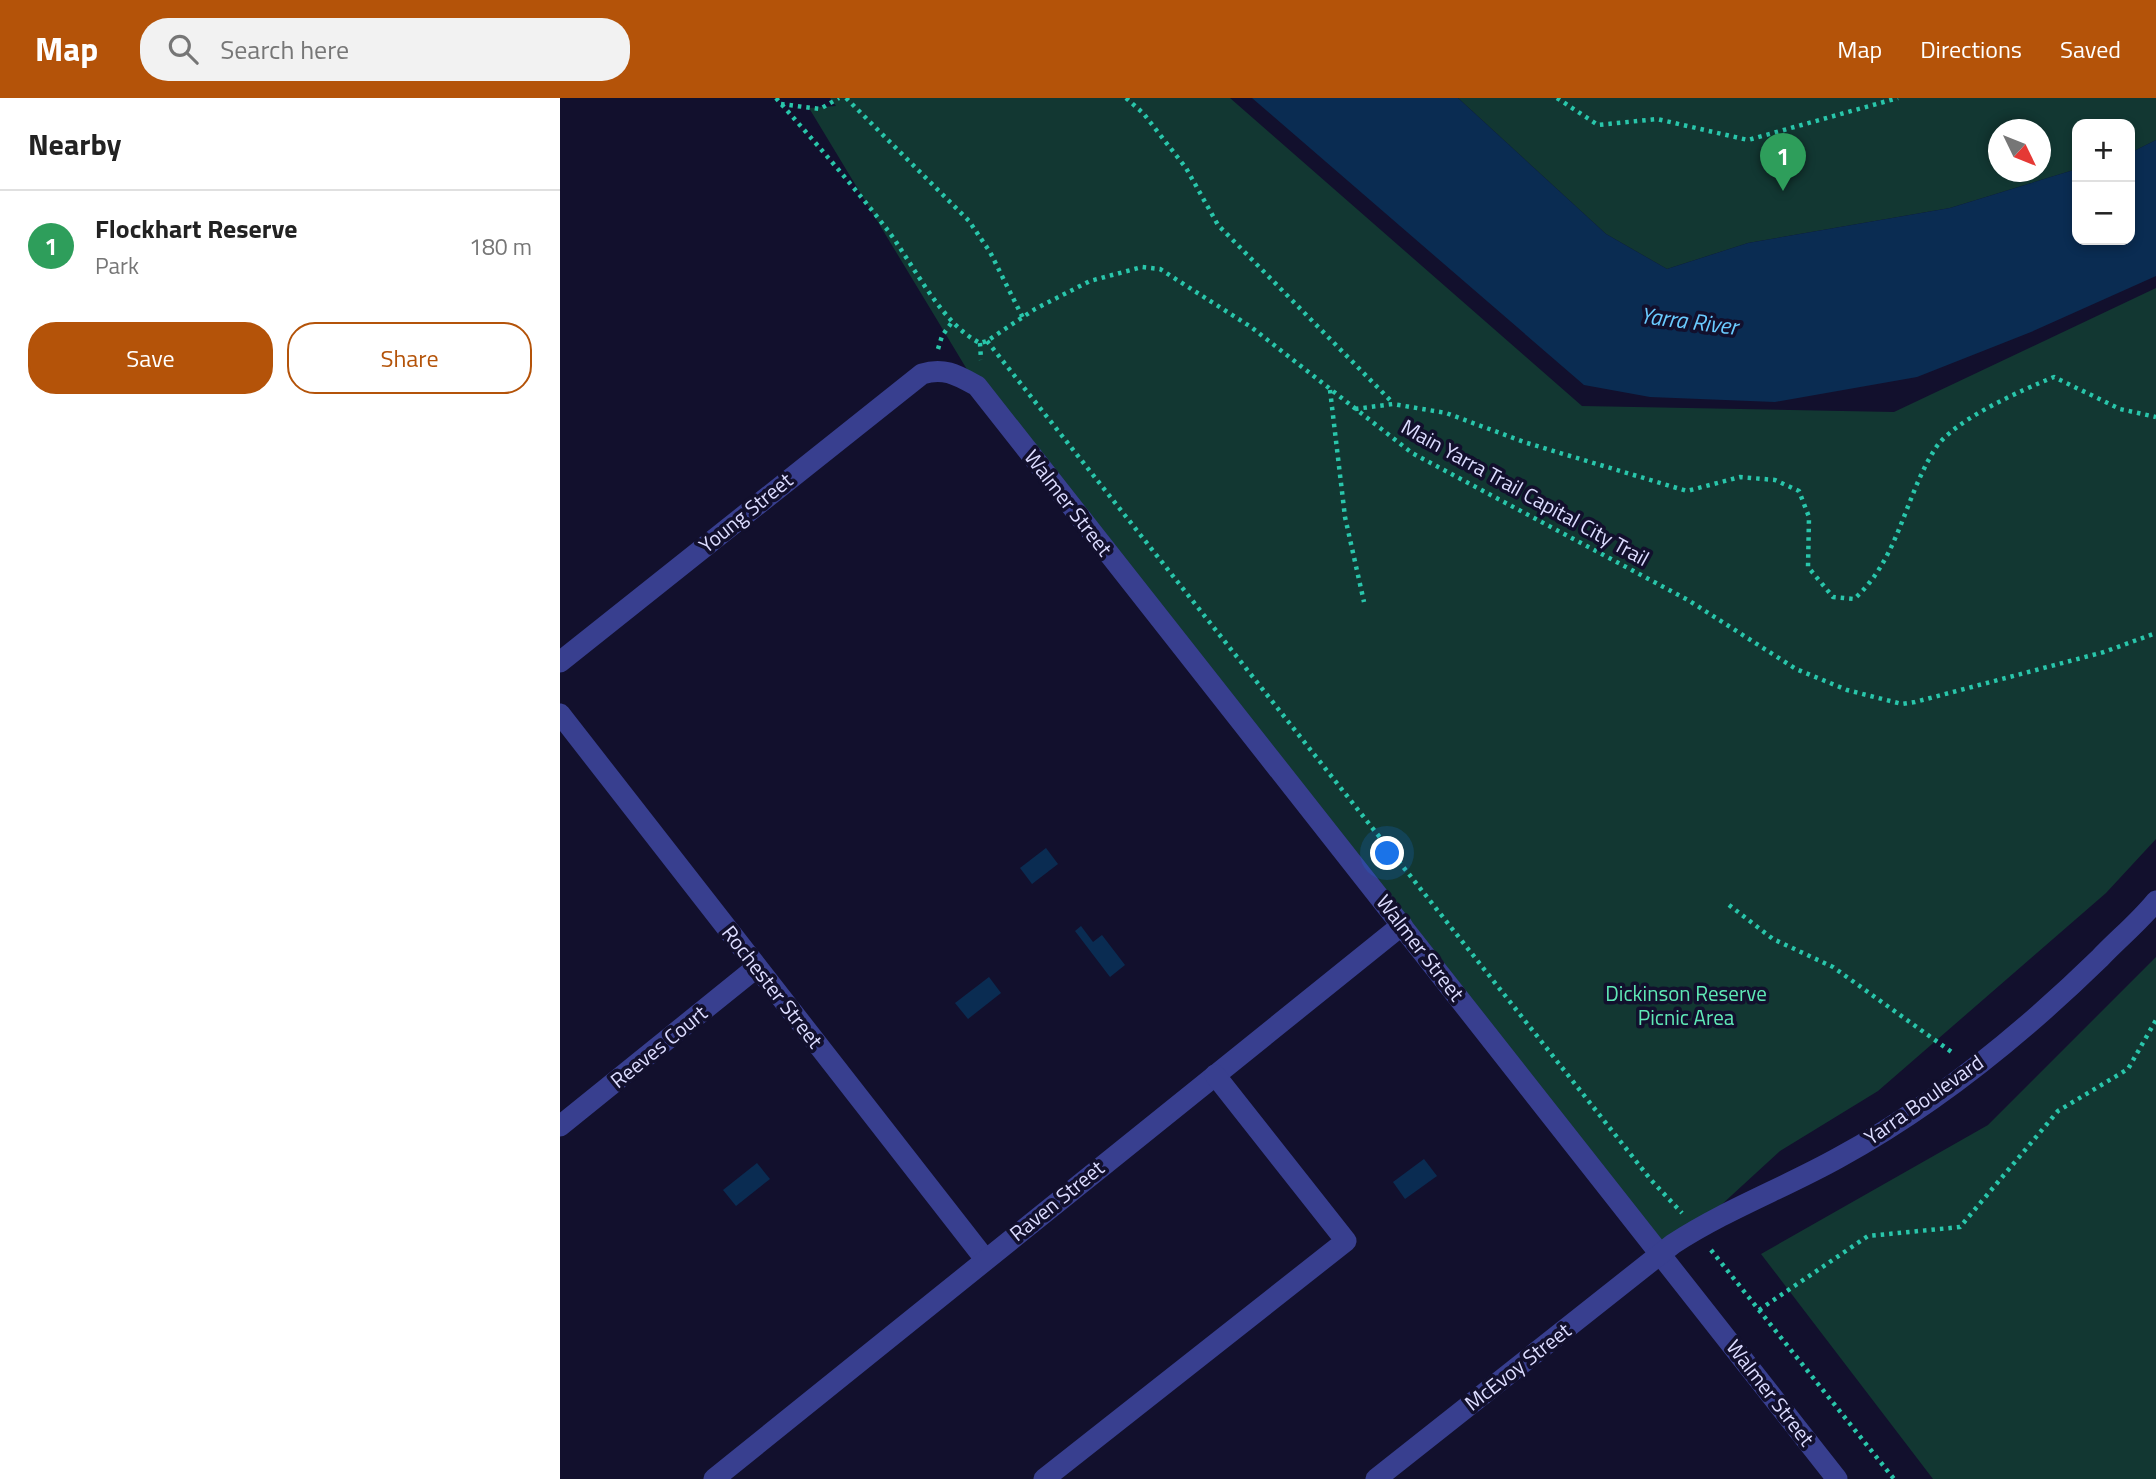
<!DOCTYPE html>
<html lang="en">
<head>
<meta charset="utf-8">
<style>
  :root { --surface:#fff; --page:#f2f2f2; --text:#222; --muted:#767676; --line:#e0e0e0; --accent:#b45309 }
  body { margin:0; font-family:"Titillium Web",sans-serif; background:var(--page); color:var(--text) }
  .controls { position:absolute; right:21px; top:21px; display:grid; overflow:hidden; border-radius:14px; box-shadow:0 4px 10px #0003 }
  .controls button { width:63px; height:63px; display:grid; place-items:center; padding:0; border:0; border-bottom:2px solid var(--line); background:var(--surface); color:var(--text); font:35px sans-serif }
  .compass { position:absolute; left:1428px; top:21px; width:63px; height:63px; border-radius:50%; background:var(--surface); box-shadow:0 4px 10px #0003; rotate:133deg }
  .you { position:absolute; left:828px; top:756px; width:24px; height:24px; margin:-18px; border:5px solid #fff; border-radius:50%; background:#1a73e8; box-shadow:0 0 0 10px #1a73e833 }
  .badge { display:grid; place-items:center; width:46px; height:46px; border-radius:50%; background:var(--accent); color:#fff; font-size:23px; font-weight:700 }
  .pin { position:absolute; translate:-50% -58px; filter:drop-shadow(0 2px 4px #0008) }
  .pin::after { content:''; position:absolute; top:37px; width:24px; height:21px; background:inherit; clip-path:polygon(0 0,100% 0,50% 100%) }
  .list { margin:0; padding:0; list-style:none }
  h2 { display:flex; justify-content:space-between; align-items:center; height:91px; margin:0; padding:0 28px; font-size:30px }
  h2 small { font-size:23px; font-weight:400; color:var(--muted) }
  .list li { display:grid; grid-template-columns:46px 1fr auto; gap:21px; align-items:center; box-sizing:border-box; height:112px; padding:0 28px; border-top:2px solid var(--line) }
  .list b { display:block; font-size:26px; white-space:nowrap }
  .list p { margin:0; font-size:23px; white-space:nowrap; color:var(--muted) }
  .list em { font-size:23px; font-style:normal; color:var(--muted) }
  .actions { display:flex; gap:14px; padding:21px 28px }
  .actions a { flex:1; padding:16px 0; border:2px solid var(--accent); border-radius:28px; text-align:center; font-size:24px; color:var(--accent) }
  .actions .main { background:var(--accent); color:#fff }
  .icon { flex:none; width:38px; height:38px; fill:none; stroke:currentColor; stroke-width:2; stroke-linecap:round; stroke-linejoin:round }
  .map { position:relative; flex:none; width:1596px; height:1381px; overflow:hidden }
  header { display:flex; align-items:center; gap:42px; box-sizing:border-box; height:98px; padding:0 35px; background:var(--accent); color:#fff }
  header strong { font-size:33px }
  nav { display:flex; gap:38px; margin-inline-start:auto; font-size:24px }
  .search { width:490px; height:63px; background:var(--page); display:flex; align-items:center; gap:18px; box-sizing:border-box; padding:0 24px; border-radius:28px; color:var(--muted); font-size:26px }
  main { display:flex }
  aside { flex:1; background:var(--surface) }
  .map>svg:first-child { display:block }
</style>
</head>
<body>
<header>
<strong>Map</strong>
<div class="search"><svg class="icon" aria-label="search" viewBox="0 0 24 24"><circle cx="10" cy="10" r="6"/><path d="M15 15l6 6"/></svg>Search here</div>
<nav><a>Map</a><a>Directions</a><a>Saved</a></nav>
</header>
<main>
<aside>
<h2>Nearby<small></small></h2>
<ul class="list">
<li><span class="badge" style="background:#2e9e5b">1</span><div><b>Flockhart Reserve</b><p>Park</p></div><em>180 m</em></li>
</ul>
<div class="actions"><a class="main">Save</a><a>Share</a></div>
</aside>
<div class="map">
<svg width="1596" height="1381" viewBox="0 0 1596 1381">
  <rect width="100%" height="100%" fill="#12102d"/>
  <g fill="#123732" fill-rule="evenodd">
    <polygon points="270,0 670,0 1022,308 1334,314 1596,190 1596,741 1546,795 1318,993 1220,1053 1135,1131 1101,1156 417,288 249,10 276,8"/>
    <path d="M898,0h698v42l-26,13v-29h-53v45l-127,39 -202,35 -81,26 -61,-35zM1438,32h42v42h-42z"/>
    <polygon points="1596,859 1596,1381 1373,1381 1201,1156 1428,1027"/>
  </g>
  <g fill="#0a2c52">
    <polygon points="692,0 898,0 1046,136 1107,171 1188,145 1390,110 1517,71 1517,142 1570,142 1570,55 1596,42 1596,178 1471,234 1357,279 1215,304 1090,299 1024,287"/>
    <polygon points="486,750 498,766 472,786 460,770"/>
    <polygon points="521,828 533,844 542,837 565,867 550,879 515,833"/>
    <polygon points="429,879 441,895 408,921 395,905"/>
    <polygon points="864,1061 877,1078 845,1101 833,1084"/>
    <polygon points="197,1065 210,1081 176,1108 163,1092"/>
  </g>
  <g fill="none" stroke-linecap="round" stroke-linejoin="round">
    <g stroke="#29c6ab" stroke-width="4.5" stroke-dasharray="3.5 5" stroke-linecap="butt">
      <path d="M216,0c38,43 75,85 110,130 27,35 55,96 94,115l7,-2 48,-32 55,-28 52,-14 18,2 91,58 161,126 276,147 108,69 51,21 55,14 13,-2 189,-50 52,-19"/>
      <polyline points="286,0 409,123 430,154 463,220"/>
      <polyline points="566,0 583,15 626,70 658,127 833,305"/>
      <polyline points="997,0 1038,27 1097,21 1188,42 1338,0"/>
      <polyline points="221,6 260,11 279,0"/>
      <polyline points="427,243 1091,1082 1122,1115"/>
      <polyline points="420,245 421,262"/>
      <polyline points="378,251 382,238 392,224"/>
      <polyline points="770,292 785,419 804,504"/>
      <path d="M795,311l38,-5 53,9 81,30 160,48 53,-14 35,3 24,11 10,26 -1,50 25,30 21,2c45,-40 50,-101 81,-150 18,-29 87,-59 119,-72l66,32 36,8"/>
      <polyline points="1169,807 1213,841 1273,869 1393,955"/>
      <polyline points="1151,1152 1334,1381"/>
      <polyline points="1199,1212 1308,1138 1400,1129 1498,1013 1568,971 1596,922"/>
    </g>
    <g stroke="#383f8f" stroke-width="21">
      <path d="M0,564l362,-288c22,-7 35,1 55,12l860,1093"/>
      <polyline points="0,616 425,1161"/>
      <polyline points="0,1028 197,869"/>
      <polyline points="154,1381 842,827"/>
      <polyline points="484,1381 786,1143 655,977"/>
      <path d="M816,1381l297,-235c52,-34 111,-56 165,-86 96,-52 184,-124 262,-200 18,-19 39,-36 56,-57"/>
    </g>
  </g>
  <g text-anchor="middle" stroke-width="7" stroke-linejoin="round" paint-order="stroke">
    <g font-size="21" fill="#dcdcff" stroke="#12102d">
      <text transform="translate(965 395) rotate(29)" y="7">Main Yarra Trail Capital City Trail</text>
      <text transform="translate(508 405) rotate(52)" y="7">Walmer Street</text>
      <text transform="translate(186 415) rotate(-39)" y="7">Young Street</text>
      <text transform="translate(860 850) rotate(52)" y="7">Walmer Street</text>
      <text transform="translate(212 889) rotate(52)" y="7">Rochester Street</text>
      <text transform="translate(99 949) rotate(-39)" y="7">Reeves Court</text>
      <text transform="translate(1364 1002) rotate(-35)" y="7">Yarra Boulevard</text>
      <text transform="translate(497 1103) rotate(-39)" y="7">Raven Street</text>
      <text transform="translate(958 1269) rotate(-38)" y="7">McEvoy Street</text>
      <text transform="translate(1210 1295) rotate(52)" y="7">Walmer Street</text>
    </g>
    <g font-size="21" fill="#5fe8b6" stroke="#12102d">
      <text x="1126" y="903">Dickinson Reserve<tspan x="1126" dy="24">Picnic Area</tspan></text>
    </g>
    <g font-size="23" font-style="italic" fill="#6acbff" stroke="#12102d">
      <text transform="translate(1129 223) rotate(7)" y="8">Yarra River</text>
    </g>
  </g>
</svg>
<div class="controls">
<button>+</button>
<button>−</button>
</div>
<svg class="compass" viewBox="-18 -18 36 36"><path d="M0-13l5 13h-10z" fill="#e53935"/><path d="M0 13l5-13h-10z" fill="#767676"/></svg>
<div class="you"></div>
<div class="pin badge" style="left:1223px;top:93px;background:#2e9e5b">1</div>
</div>
</main>
</body>
</html>
